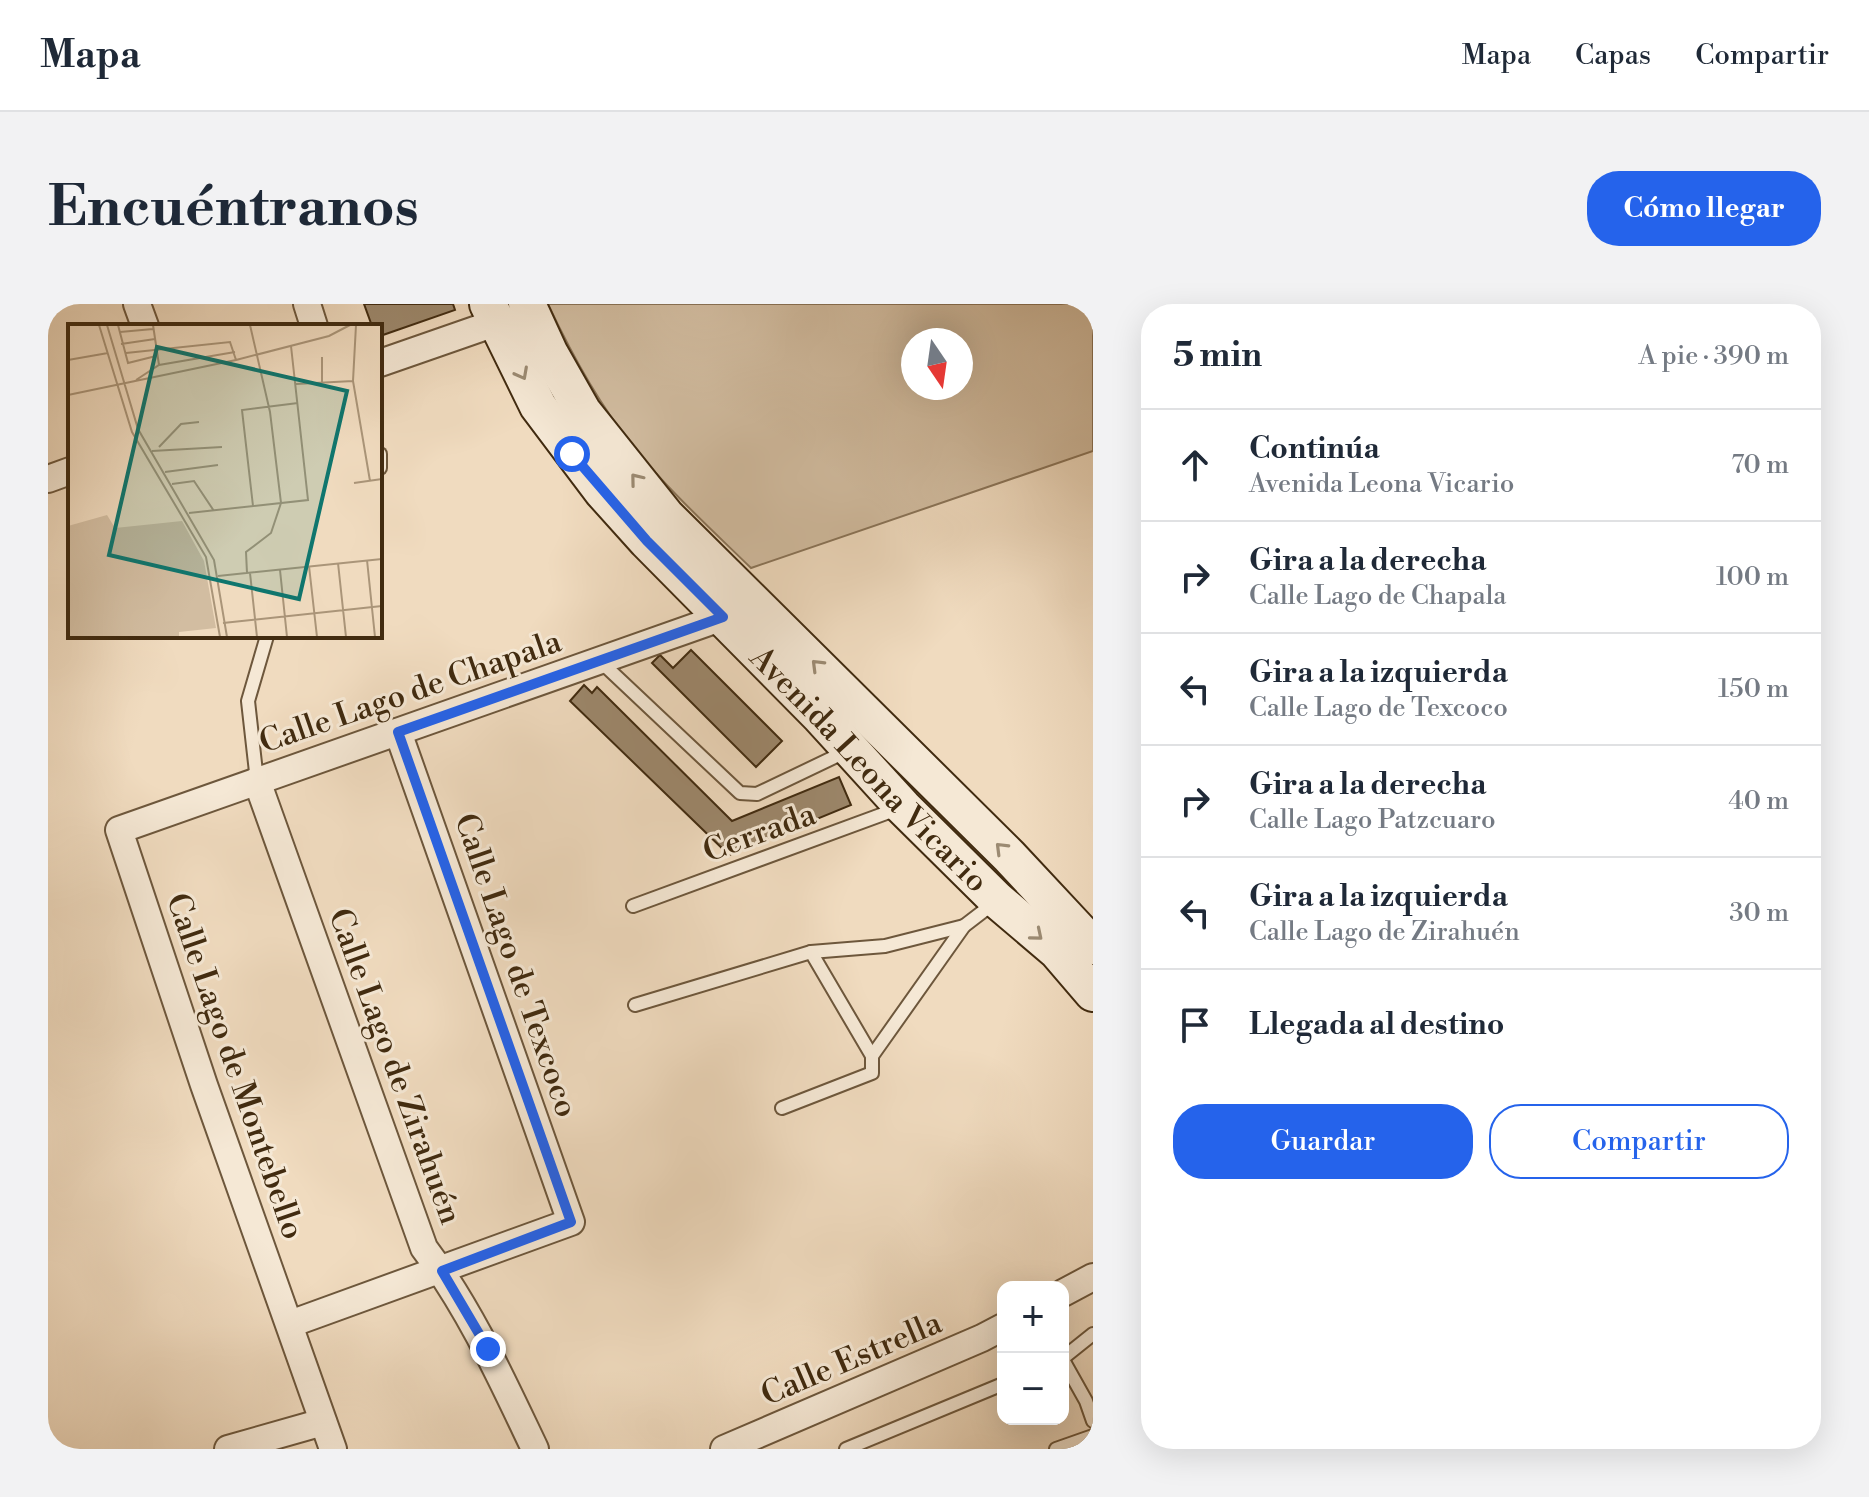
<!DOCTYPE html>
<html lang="es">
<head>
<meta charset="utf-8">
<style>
  :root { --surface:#fff; --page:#f2f2f3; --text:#1f2937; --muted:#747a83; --line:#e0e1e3; --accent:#2563eb }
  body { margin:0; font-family:"Libre Bodoni",serif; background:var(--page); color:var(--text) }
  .controls { position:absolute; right:24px; bottom:24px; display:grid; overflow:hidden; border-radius:16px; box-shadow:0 8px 32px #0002 }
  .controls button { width:72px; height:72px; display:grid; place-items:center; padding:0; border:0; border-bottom:2px solid var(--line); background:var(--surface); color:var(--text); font:40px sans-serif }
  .compass { position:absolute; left:853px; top:24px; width:72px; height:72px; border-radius:50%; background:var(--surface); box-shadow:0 8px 32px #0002; rotate:167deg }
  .stop { position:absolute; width:24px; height:24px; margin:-18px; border:6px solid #2563eb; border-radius:50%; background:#fff }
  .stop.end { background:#2563eb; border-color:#fff; box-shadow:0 2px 8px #0008 }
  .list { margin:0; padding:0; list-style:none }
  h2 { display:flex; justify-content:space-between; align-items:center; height:104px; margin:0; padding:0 32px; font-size:34px }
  h2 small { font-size:26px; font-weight:400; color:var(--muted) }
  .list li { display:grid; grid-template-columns:52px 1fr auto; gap:24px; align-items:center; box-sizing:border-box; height:112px; padding:0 32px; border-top:2px solid var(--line) }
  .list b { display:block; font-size:30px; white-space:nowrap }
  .list p { margin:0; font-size:26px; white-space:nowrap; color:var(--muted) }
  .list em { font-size:26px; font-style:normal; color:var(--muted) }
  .actions { display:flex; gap:16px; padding:24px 32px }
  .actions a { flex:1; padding:18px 0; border:2px solid var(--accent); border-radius:32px; text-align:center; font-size:28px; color:var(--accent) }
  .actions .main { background:var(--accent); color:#fff }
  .icon { flex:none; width:44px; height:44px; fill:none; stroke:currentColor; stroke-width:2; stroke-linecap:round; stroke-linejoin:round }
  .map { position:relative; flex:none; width:1045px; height:1145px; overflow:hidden; border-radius:32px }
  header { display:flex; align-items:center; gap:48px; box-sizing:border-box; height:112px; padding:0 40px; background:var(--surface); border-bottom:2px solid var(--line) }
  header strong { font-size:38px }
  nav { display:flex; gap:44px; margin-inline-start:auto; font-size:28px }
  .intro { display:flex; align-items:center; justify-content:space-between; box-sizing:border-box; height:192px; padding:0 48px }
  h1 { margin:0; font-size:56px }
  .button { padding:20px 36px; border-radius:32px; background:var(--accent); color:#fff; font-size:28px; font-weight:700 }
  main { display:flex; gap:48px; padding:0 48px }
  aside { flex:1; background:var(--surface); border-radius:32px; box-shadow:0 8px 32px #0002 }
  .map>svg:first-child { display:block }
</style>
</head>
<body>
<header>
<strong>Mapa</strong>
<nav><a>Mapa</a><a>Capas</a><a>Compartir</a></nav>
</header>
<div class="intro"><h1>Encuéntranos</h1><a class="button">Cómo llegar</a></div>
<main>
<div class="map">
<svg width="1045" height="1145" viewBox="0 0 1045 1145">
  <rect width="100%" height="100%" fill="#f0dbbf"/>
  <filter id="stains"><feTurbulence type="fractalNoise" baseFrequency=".0025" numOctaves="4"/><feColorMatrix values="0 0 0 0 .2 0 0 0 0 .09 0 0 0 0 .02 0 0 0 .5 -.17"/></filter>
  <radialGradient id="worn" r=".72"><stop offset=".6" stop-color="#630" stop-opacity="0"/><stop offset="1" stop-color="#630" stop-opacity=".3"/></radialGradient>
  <path fill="#d2bda1" stroke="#8a7458" stroke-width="2" fill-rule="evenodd" d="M500,0h545v147l-342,117c-40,-39 -83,-78 -119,-123 -34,-42 -61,-92 -84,-141zM865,36h48v48h-48z"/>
  <g fill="#9c876b" stroke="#412b10" stroke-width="2">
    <polygon points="316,0 405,0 407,6 332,32 332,22 324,22"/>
    <polygon points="643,346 734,437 708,463 604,359 612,351 625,364"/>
    <polygon points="536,381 544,389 549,383 684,517 791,473 803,501 681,551 522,397"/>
  </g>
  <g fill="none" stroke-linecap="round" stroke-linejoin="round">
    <defs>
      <g id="lane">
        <polyline points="332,150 332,164"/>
        <polyline points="552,357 692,489 709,490 799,447"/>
        <polyline points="209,477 200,397 219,332"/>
        <polyline points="585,602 849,505"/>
        <polyline points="763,648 824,752"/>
        <polyline points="587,701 763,648 837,642 916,622 946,599"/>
        <polyline points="734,804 824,769 824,752 916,622"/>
        <polyline points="1015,1054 1045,1030"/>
        <polyline points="1015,1056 1038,1097 1045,1117"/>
        <polyline points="798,1145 955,1080"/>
        <polyline points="1008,1145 1045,1132"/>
      </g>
      <g id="street">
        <polyline points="89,0 97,22"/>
        <polyline points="259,0 266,22"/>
        <polyline points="332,59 447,19"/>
        <polyline points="0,175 22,167"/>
        <path d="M209,477l167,467c46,61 78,132 111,201"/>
        <polyline points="1015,989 1045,973"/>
        <polyline points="242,1020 523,918 350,428"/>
        <polyline points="180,1145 275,1118"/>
        <polyline points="285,1145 156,781 71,526 675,313"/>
        <polyline points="676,1145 934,1034 955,1023"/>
      </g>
      <g id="secondary">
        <path id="s1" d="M440,0l50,102 64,85 45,50 173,175 83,91 94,93 60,51 36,42"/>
        <polyline points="479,0 501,48 535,108 618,212 961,552 1045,642"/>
      </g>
    </defs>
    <use href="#lane" stroke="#6d573c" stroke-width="16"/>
    <use href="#street" stroke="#6d573c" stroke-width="30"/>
    <use href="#secondary" stroke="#412b10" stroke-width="40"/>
    <use href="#lane" stroke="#f5e8d5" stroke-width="12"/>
    <use href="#street" stroke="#f5e8d5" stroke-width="26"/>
    <use href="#secondary" stroke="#f5e8d5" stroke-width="36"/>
  </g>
  <defs><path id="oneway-chevron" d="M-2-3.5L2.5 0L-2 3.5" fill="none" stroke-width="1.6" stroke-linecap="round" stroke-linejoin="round" transform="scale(2)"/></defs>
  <g stroke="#9b8a72">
    <use href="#oneway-chevron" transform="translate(474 70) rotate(62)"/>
    <use href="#oneway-chevron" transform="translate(588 175) rotate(-129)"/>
    <use href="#oneway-chevron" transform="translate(769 361) rotate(-135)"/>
    <use href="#oneway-chevron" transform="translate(953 544) rotate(-135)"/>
    <use href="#oneway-chevron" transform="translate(989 631) rotate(40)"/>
  </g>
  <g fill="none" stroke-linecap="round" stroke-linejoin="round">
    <polyline stroke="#2563eb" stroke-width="10" points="440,1045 394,967 523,918 350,428 675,313 599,237 524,150"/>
  </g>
  <g text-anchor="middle" stroke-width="6" stroke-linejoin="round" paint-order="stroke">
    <g font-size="32" fill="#412b10" stroke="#f5e8d5">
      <text transform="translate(362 387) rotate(-19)" y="11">Calle Lago de Chapala</text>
      <text dy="11" stroke="none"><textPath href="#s1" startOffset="606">Avenida Leona Vicario</textPath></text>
      <text transform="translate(711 528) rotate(-20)" y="11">Cerrada</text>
      <text transform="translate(469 661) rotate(71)" y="11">Calle Lago de Texcoco</text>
      <text transform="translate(188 762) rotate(71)" y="11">Calle Lago de Montebello</text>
      <text transform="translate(348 762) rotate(70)" y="11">Calle Lago de Zirahuén</text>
      <text transform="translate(803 1054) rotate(-23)" y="11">Calle Estrella</text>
    </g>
  </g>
  <g transform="translate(20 20)">
    <rect width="314" height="314" fill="#f0dbbf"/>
    <path d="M39,191l8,13 67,-7 22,40 12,67 -37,4v5h-111v-111z" fill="#d2bda1"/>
    <path fill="none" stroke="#aa9579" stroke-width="2" d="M31,1l33,107 74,125 14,80M39,1l31,104 76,131 13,77M50,1l10,38 28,-7M85,1l6,40M288,1l-3,56 17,100M52,8l33,-3M53,20l34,-5M58,29l104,-11 6,18M254,33v26M0,36l40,-7M68,56l23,-15 76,-13M228,60l57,-3M0,71l168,-35 93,-24 21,-11M91,123l22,-23 18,-2M84,127l70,-4M97,148l53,-7M286,159l28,-4M104,160l22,-3 20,30M185,182l-11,-96 56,-7M121,189l119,-13 -17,-154M299,236l8,77M270,239l8,74M241,242l8,71M212,246l7,67M179,249l-1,-21 25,-19 10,-30 -11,-91 -20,-87M182,249l7,64M150,252l164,-17M155,299l159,-17"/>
    <path fill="#0f766e" fill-opacity="0.15" stroke="#0f766e" stroke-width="4" d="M89,23l190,44 -48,208 -190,-44z"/>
    <rect width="314" height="314" fill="none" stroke="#412b10" stroke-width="4"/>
  </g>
  <rect width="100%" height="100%" filter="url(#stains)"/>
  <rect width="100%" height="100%" fill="url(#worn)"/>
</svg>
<div class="controls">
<button>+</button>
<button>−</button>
</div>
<svg class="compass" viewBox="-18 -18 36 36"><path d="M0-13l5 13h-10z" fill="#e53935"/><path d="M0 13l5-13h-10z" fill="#747a83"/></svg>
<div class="stop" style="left:524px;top:150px"></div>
<div class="stop end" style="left:440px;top:1045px"></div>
</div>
<aside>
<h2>5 min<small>A pie · 390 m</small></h2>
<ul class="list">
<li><svg class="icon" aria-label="ahead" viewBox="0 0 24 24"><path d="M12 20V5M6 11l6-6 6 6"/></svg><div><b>Continúa</b><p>Avenida Leona Vicario</p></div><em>70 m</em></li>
<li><svg class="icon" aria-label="right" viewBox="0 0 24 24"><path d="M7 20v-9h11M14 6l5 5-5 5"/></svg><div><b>Gira a la derecha</b><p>Calle Lago de Chapala</p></div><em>100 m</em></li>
<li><svg class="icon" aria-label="left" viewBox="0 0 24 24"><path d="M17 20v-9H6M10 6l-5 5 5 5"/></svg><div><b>Gira a la izquierda</b><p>Calle Lago de Texcoco</p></div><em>150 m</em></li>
<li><svg class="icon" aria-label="right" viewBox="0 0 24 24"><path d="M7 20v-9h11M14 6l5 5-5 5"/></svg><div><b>Gira a la derecha</b><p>Calle Lago Patzcuaro</p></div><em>40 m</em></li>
<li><svg class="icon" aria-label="left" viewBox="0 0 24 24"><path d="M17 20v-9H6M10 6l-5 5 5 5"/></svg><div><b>Gira a la izquierda</b><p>Calle Lago de Zirahuén</p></div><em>30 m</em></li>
<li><svg class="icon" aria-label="arrive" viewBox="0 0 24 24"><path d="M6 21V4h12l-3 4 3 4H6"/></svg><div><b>Llegada al destino</b></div></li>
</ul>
<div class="actions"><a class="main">Guardar</a><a>Compartir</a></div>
</aside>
</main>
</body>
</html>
